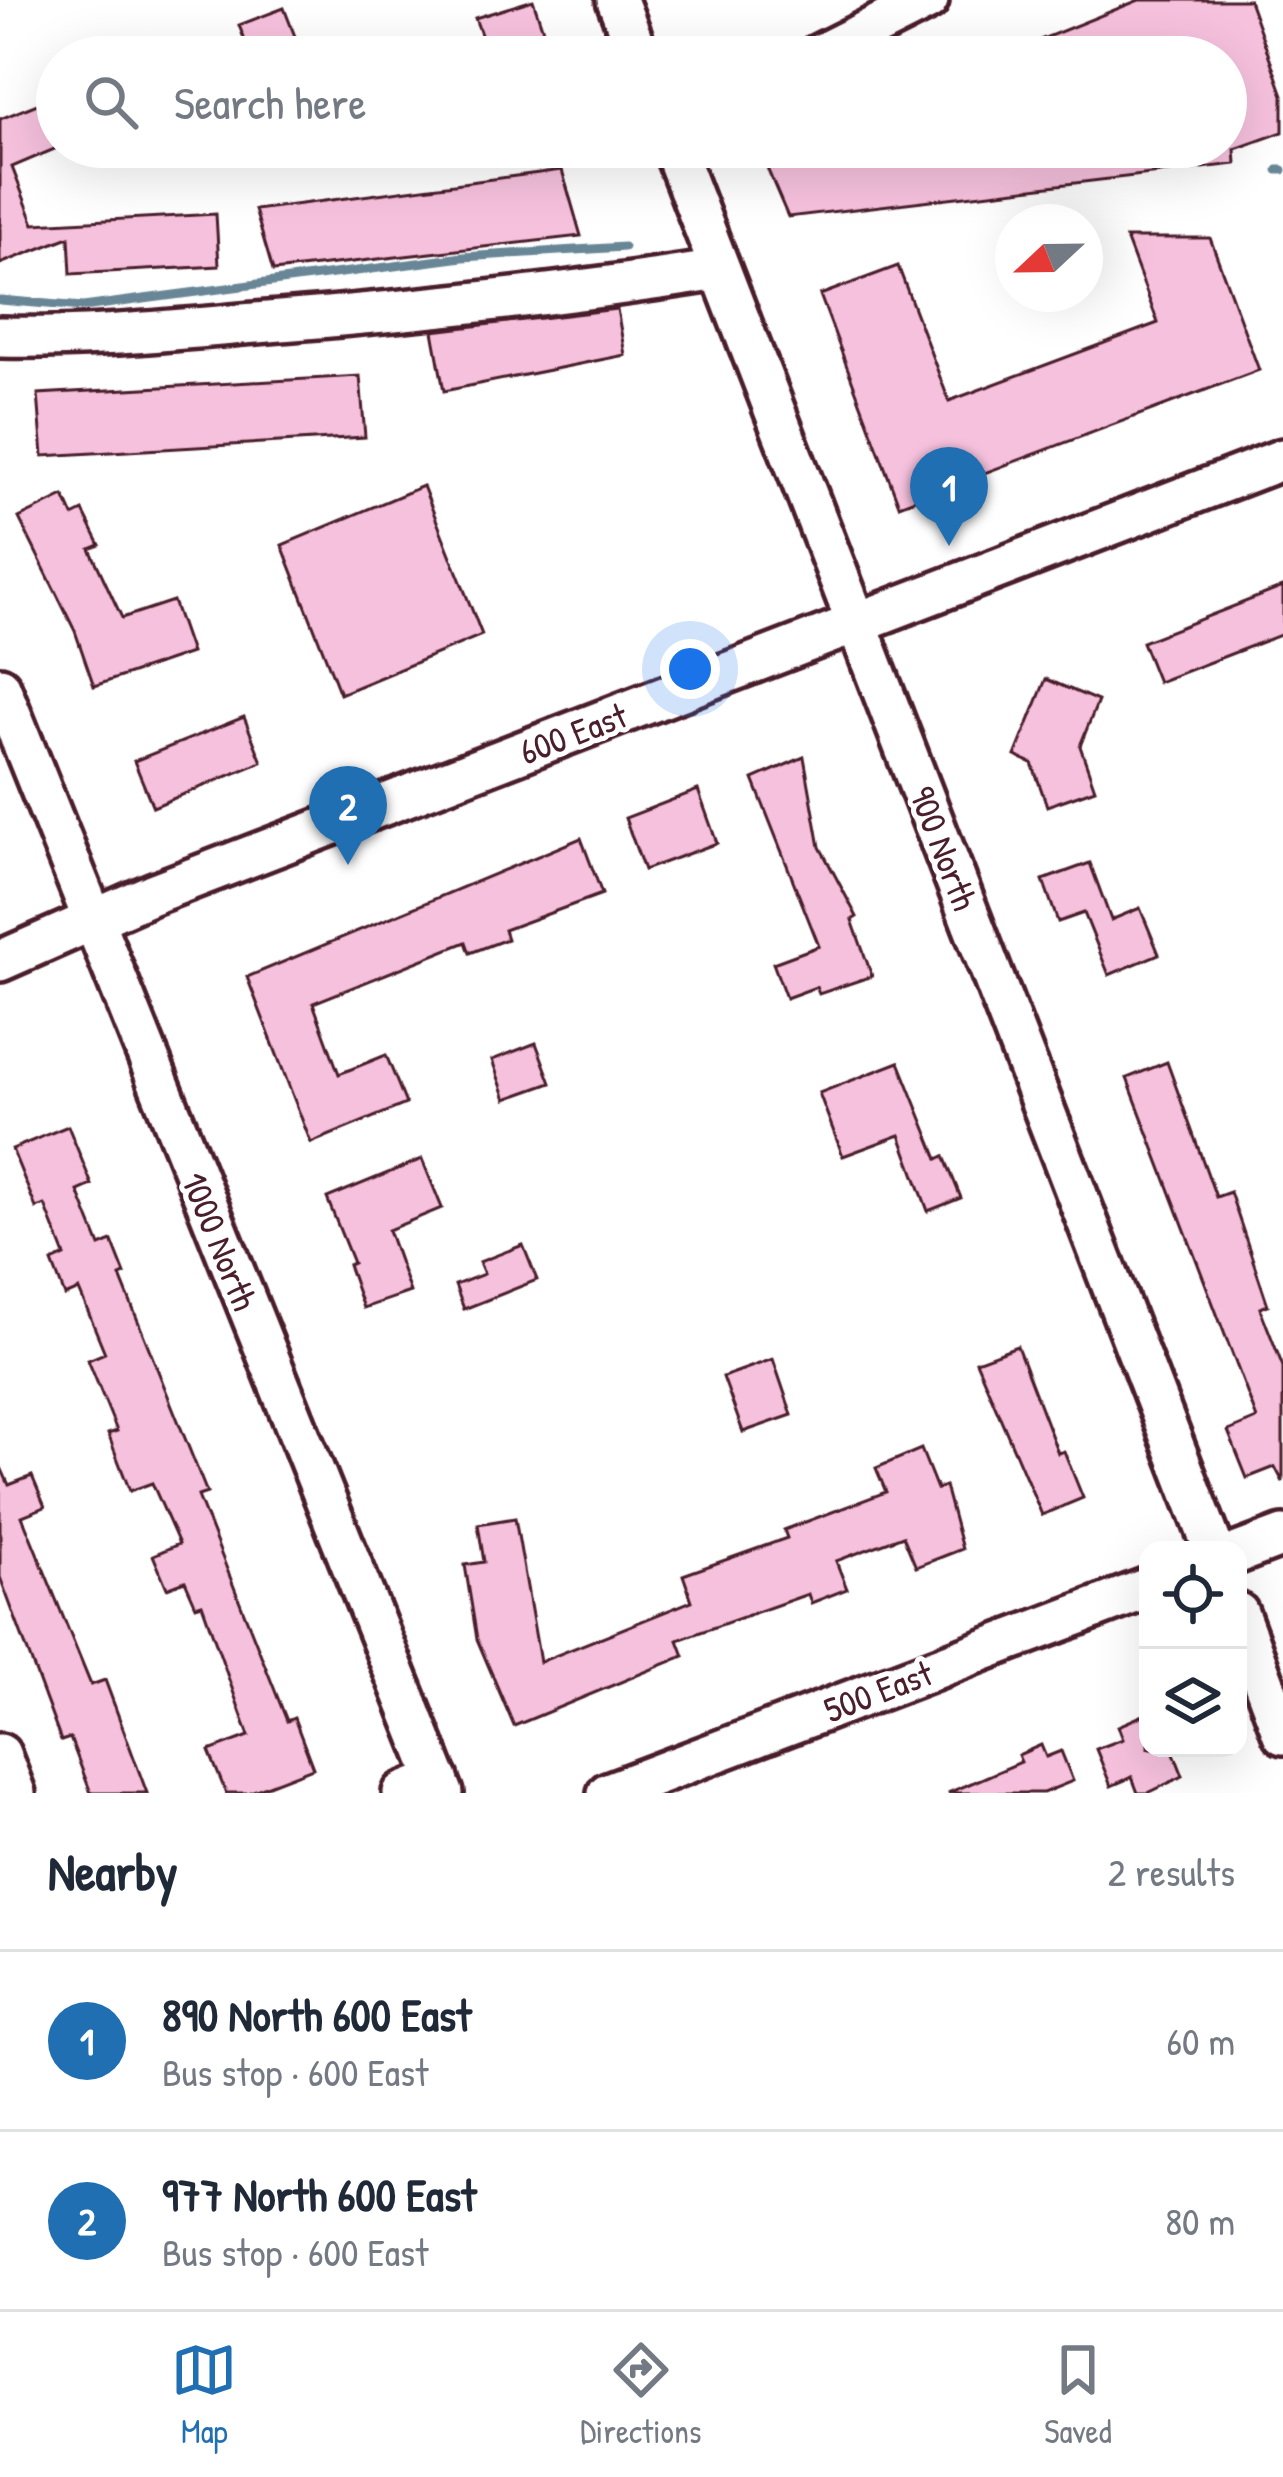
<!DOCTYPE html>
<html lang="en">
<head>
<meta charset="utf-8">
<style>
  :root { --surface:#fff; --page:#f2f2f3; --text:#1f2937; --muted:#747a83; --line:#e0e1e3; --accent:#1f6fb2 }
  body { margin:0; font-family:"Patrick Hand",sans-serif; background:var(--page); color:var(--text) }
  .controls { position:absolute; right:36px; bottom:36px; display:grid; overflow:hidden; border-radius:24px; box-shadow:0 12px 48px #0002 }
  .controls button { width:108px; height:108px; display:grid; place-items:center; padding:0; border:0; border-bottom:3px solid var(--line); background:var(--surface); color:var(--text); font:60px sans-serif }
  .compass { position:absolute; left:995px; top:204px; width:108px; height:108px; border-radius:50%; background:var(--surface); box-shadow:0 12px 48px #0002; rotate:248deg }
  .you { position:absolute; left:690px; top:669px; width:42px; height:42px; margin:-30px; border:9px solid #fff; border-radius:50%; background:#1a73e8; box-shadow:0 0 0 18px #1a73e833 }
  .badge { display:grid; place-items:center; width:78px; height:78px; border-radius:50%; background:var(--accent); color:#fff; font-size:39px; font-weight:700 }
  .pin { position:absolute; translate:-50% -99px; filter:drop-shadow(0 3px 6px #0008) }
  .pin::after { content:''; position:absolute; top:63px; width:42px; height:36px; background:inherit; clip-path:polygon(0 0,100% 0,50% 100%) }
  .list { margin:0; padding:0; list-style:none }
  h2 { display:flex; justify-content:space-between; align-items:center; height:156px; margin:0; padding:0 48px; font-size:51px }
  h2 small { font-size:39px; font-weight:400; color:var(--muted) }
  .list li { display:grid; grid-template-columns:78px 1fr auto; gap:36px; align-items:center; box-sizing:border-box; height:180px; padding:0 48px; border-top:3px solid var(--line) }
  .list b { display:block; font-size:45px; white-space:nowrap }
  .list p { margin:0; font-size:39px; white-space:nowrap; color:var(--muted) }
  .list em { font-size:39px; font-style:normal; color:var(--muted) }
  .icon { flex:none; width:66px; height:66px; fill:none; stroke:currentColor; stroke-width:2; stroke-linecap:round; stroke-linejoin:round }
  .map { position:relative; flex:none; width:1283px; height:1793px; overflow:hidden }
  .search { position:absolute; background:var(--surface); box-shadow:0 12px 48px #0002; left:36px; right:36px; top:36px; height:132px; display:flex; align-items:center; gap:30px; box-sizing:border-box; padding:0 42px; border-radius:66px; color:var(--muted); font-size:45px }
  .sheet { height:516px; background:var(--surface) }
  nav { display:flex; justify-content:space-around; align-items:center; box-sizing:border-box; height:168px; border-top:3px solid var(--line); background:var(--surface); font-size:33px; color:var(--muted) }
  nav a { display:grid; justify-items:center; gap:6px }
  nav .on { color:var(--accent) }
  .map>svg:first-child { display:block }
</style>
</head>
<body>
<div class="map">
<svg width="1283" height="1793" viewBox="0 0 1283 1793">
  <rect width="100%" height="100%" fill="#fff"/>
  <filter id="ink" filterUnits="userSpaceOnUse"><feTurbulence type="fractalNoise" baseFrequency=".00833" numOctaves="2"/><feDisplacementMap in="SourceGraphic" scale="24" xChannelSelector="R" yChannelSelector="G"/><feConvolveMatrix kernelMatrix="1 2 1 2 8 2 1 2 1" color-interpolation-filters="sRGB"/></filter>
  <g filter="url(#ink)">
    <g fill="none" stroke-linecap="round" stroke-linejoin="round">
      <g stroke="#698696" stroke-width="9">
        <polyline points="1278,170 1283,170"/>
        <polyline points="0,300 83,307 463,257 624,247"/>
      </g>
    </g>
    <g fill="#f6c1dd" stroke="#4a1f2b" stroke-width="3">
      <polygon points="533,0 552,57 489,57 475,18"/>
      <polygon points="1139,0 1249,0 1283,95 1283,132 1235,149 1236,164 788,217 758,147 1226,147 1226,57 998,57"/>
      <polygon points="284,8 303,57 251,57 239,25"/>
      <polygon points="57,96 57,148 12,167 34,224 216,214 219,266 71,274 69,237 0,264 0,119"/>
      <polygon points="562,170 581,236 273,271 255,210"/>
      <polygon points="1126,238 1210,238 1259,370 899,505 820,295 898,266 949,401 1158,323"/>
      <polygon points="617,309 625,355 444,391 433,331"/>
      <polygon points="360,376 365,437 43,456 38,394"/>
      <polygon points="423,486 482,635 340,694 282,545"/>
      <polygon points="64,496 73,516 83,511 100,545 90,549 122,618 173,601 191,653 94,686 75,631 19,518"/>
      <polygon points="1283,587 1283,634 1158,682 1142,642"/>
      <polygon points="1046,679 1098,701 1080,746 1095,789 1047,806 1032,763 1015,756"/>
      <polygon points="244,717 262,762 153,807 134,761"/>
      <polygon points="804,757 820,847 857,917 852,920 872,976 819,994 816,987 786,998 773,963 819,946 753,779"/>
      <polygon points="698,790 717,843 644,870 625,818"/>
      <polygon points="581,838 602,894 504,930 507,939 470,953 466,942 313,1003 339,1074 386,1055 406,1104 311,1143 247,977"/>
      <polygon points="1090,863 1111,920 1140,908 1159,954 1109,975 1084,913 1058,922 1043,880"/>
      <polygon points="536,1043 551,1083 506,1099 492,1060"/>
      <polygon points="899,1062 938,1159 944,1156 961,1198 928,1211 900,1135 843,1156 819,1093"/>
      <polygon points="1167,1062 1216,1197 1230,1192 1268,1305 1260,1308 1283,1367 1283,1482 1275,1467 1247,1478 1228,1431 1257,1419 1127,1078"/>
      <polygon points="68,1126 92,1185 78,1191 100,1246 112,1241 125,1274 120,1276 207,1493 198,1496 287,1721 294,1718 313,1768 248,1793 226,1793 209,1751 249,1736 202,1604 196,1606 185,1581 167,1588 153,1555 179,1544 152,1483 130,1491 108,1434 117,1431 88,1360 105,1353 79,1290 65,1296 52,1262 65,1256 45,1205 36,1208 12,1149"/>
      <polygon points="422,1159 442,1208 388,1230 410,1292 363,1308 348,1265 353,1263 327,1198"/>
      <polygon points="523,1245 537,1280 464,1309 455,1285 484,1274 479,1262"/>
      <polygon points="1017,1346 1058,1453 1064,1451 1083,1498 1042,1515 976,1361"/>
      <polygon points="773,1359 792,1415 743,1432 723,1377"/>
      <polygon points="921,1449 937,1489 945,1486 962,1549 916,1567 903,1536 836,1561 847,1589 811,1603 808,1594 678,1640 684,1656 514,1726 477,1639 465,1565 484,1562 478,1524 515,1518 540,1662 692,1601 683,1575 787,1538 784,1530 886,1492 876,1468"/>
      <polygon points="0,1465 9,1485 32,1476 45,1507 22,1516 91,1685 105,1680 147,1793 91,1793 70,1738 61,1741 0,1577"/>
      <polygon points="1148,1713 1148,1748 1172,1748 1183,1776 1148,1793 1138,1793 1132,1777 1111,1786 1096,1749 1123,1739 1118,1726"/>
      <polygon points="1041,1745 1046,1757 1061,1751 1073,1781 1043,1793 948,1793 1021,1762 1018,1755"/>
    </g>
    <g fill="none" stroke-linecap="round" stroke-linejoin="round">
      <defs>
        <g id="minor">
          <polyline points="617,0 639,57"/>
          <polyline points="815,57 928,0"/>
          <polyline points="673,147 1214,1550"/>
          <path d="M0,337c86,2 171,-7 256,-14 156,-12 310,-29 464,-53"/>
          <polyline points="0,687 443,1793"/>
          <polyline points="0,961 152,894 1283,459"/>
          <polyline points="1238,1553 1283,1536"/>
          <polyline points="1238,1613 1283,1734"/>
          <polyline points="0,1754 15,1793"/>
          <polyline points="403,1793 438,1779"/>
          <polyline points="608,1793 1148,1588"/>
        </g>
      </defs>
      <use href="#minor" stroke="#4a1f2b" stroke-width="48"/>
      <use href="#minor" stroke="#fff" stroke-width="39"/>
    </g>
  </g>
  <g text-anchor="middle" stroke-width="10" stroke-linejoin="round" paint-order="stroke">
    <g font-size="36" fill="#4a1f2b" stroke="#fff">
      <text transform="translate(573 733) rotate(-21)" y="13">600 East</text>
      <text transform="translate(944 848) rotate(69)" y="13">900 North</text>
      <text transform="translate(220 1241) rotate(68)" y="13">1000 North</text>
      <text transform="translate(878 1691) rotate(-21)" y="13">500 East</text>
    </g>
  </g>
</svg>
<div class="controls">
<button><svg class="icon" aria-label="locate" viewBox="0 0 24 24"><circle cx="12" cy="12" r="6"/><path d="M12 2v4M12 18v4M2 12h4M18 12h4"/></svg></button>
<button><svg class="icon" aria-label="layers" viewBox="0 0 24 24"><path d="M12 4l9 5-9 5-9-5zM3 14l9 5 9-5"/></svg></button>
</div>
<svg class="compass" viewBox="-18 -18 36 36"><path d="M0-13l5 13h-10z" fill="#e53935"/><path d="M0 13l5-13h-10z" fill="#747a83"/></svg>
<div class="you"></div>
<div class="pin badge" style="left:949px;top:546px">1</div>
<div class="pin badge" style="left:348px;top:865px">2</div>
<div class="search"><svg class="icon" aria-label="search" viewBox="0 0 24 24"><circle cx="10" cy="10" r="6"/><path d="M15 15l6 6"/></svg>Search here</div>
</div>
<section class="sheet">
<h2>Nearby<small>2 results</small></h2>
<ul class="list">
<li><span class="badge">1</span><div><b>890 North 600 East</b><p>Bus stop · 600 East</p></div><em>60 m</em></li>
<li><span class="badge">2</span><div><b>977 North 600 East</b><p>Bus stop · 600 East</p></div><em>80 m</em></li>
</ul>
</section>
<nav>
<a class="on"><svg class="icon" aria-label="map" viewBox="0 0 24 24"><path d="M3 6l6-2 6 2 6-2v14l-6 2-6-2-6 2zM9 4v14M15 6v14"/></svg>Map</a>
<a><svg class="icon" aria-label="directions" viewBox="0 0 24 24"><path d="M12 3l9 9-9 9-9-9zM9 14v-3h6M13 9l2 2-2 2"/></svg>Directions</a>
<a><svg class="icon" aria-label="saved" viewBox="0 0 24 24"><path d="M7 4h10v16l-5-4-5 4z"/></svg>Saved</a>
</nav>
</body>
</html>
